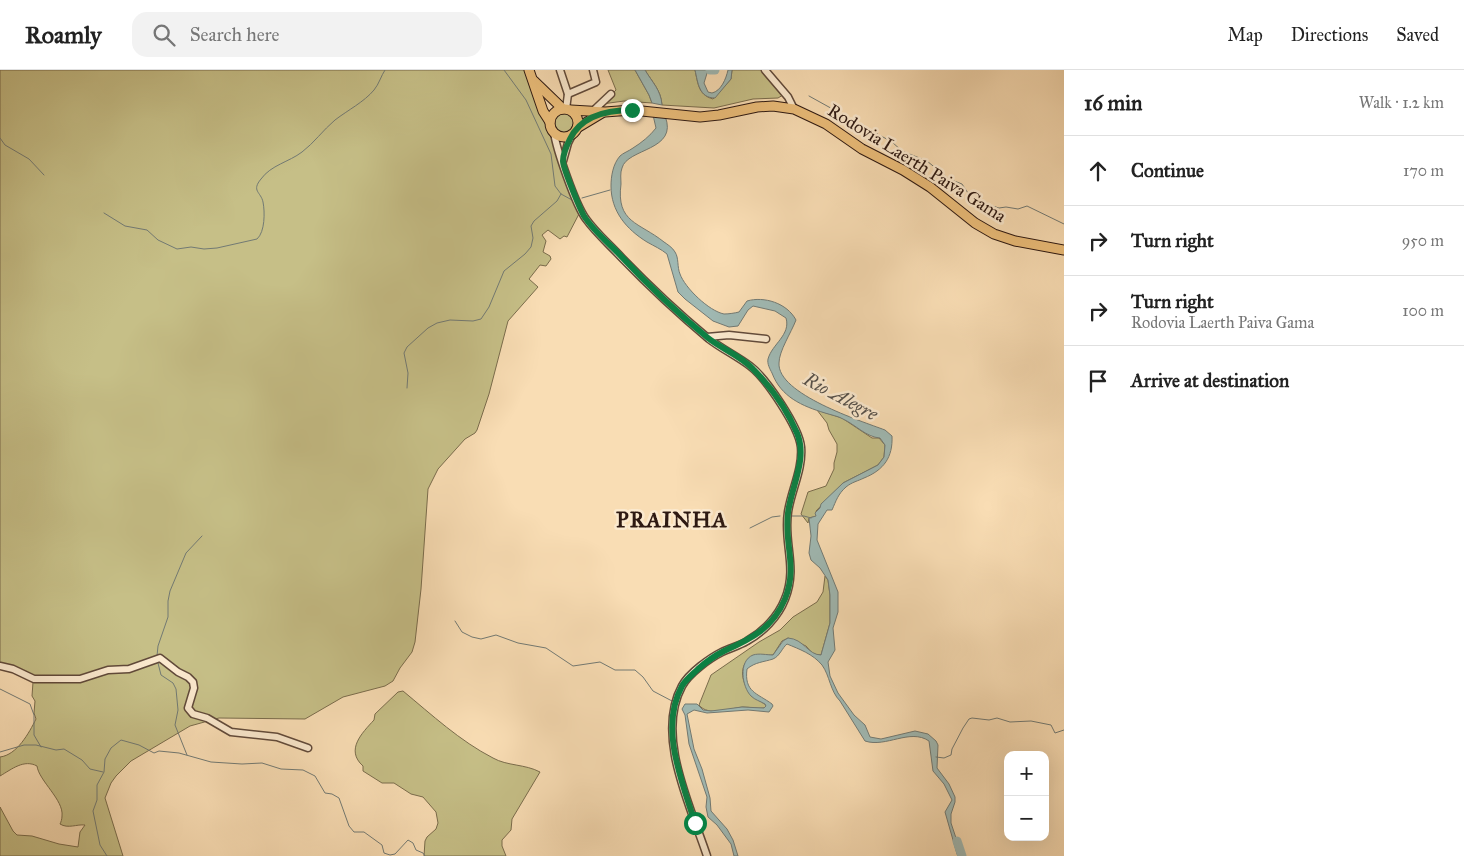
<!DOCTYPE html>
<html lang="en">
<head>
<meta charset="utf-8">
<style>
  :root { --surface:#fff; --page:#f2f2f2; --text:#222; --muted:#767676; --line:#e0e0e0 }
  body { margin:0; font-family:"IM FELL Great Primer",serif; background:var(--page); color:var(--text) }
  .controls { position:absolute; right:15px; bottom:15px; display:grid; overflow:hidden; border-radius:10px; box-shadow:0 5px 20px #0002 }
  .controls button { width:45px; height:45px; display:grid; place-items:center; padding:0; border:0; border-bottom:1px solid var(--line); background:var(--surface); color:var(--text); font:25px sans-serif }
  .stop { position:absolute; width:15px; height:15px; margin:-11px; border:4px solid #0b8043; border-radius:50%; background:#fff }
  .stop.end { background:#0b8043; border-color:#fff; box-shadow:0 1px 5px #0008 }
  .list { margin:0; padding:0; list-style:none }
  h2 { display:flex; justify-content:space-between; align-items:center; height:65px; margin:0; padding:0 20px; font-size:21px }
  h2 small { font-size:16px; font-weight:400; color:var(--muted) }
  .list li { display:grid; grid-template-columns:32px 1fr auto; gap:15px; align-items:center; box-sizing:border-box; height:70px; padding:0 20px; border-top:1px solid var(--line) }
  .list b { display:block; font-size:19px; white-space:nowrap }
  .list p { margin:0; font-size:16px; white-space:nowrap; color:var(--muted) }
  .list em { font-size:16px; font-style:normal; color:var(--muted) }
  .icon { flex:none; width:28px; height:28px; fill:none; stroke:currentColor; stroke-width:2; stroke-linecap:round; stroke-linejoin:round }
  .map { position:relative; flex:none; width:1064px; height:786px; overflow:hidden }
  header { display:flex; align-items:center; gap:30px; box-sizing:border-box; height:70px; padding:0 25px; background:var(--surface); border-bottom:1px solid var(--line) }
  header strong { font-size:24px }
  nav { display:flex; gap:28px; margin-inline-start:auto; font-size:18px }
  .search { width:350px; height:45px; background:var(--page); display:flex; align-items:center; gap:12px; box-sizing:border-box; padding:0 18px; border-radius:15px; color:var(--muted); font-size:19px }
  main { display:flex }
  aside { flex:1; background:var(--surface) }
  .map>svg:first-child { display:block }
</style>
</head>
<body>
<header>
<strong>Roamly</strong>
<div class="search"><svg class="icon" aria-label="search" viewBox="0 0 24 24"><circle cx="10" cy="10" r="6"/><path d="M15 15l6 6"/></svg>Search here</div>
<nav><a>Map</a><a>Directions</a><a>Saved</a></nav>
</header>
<main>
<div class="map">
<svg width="1064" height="786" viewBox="0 0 1064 786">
  <rect width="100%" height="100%" fill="#f9ddb4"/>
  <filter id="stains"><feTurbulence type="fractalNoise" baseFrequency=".004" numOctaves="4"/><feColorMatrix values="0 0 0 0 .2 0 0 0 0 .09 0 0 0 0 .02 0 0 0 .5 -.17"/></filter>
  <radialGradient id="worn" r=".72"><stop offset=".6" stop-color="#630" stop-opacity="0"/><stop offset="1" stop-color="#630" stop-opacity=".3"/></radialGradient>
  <g fill="#c6bf87" stroke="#7a6c4c">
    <path d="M0,0h525l55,142 -13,25 -3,-1 -4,3 -12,-9 -6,5 4,6 -3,11 7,4 1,3 -5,7 -6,-1 -11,14 9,8 -30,34 -19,73 -12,36 -2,3 -10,6 -27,30 -10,20 -7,100 -6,53 -3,10 -12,16 -7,13 -8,5 -42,11 -38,22 -86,-1 -29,8 -59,35 -15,15 -5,7 -6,15 18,58h-123v-49l13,24 4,4 15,1 27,8 19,3 2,-15 5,-7c-8,-1 -17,4 -25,-1 1,-2 2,-5 2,-8 2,-16 -23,-35 -25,-50 -13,-7 -25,3 -37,10v-19c17,-2 29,-24 36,-38l-2,-6 1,-12 -3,-5 1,-14 -15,-8 -18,-5z"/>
    <polygon points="608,0 635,0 649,25 652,33 624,31 602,34 616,20"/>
    <path d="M645,0h50c3,13 3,25 18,29l18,-20 1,-9h31l7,12 13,13 -5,3 -25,1 -39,9 -52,-3c-1,-15 -10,-23 -17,-35z"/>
    <circle cx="564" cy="52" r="11"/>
    <polygon points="817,340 842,348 872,368 879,368 885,375 884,387 878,395 843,413 816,441 817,446 809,448 808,453 801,444 808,422 826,416 834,399 834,393 837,382 837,374 829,360 827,353"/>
    <path d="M825,506l3,4 2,15v28l-9,32 -8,-1 -7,-8 -18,-8 -6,3 -9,14 -21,1c-20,14 -5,40 13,48l1,2 -2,2c-7,1 -14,-1 -21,-1 -12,1 -35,10 -44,-2l12,-30 48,-33 21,-12 13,-13 24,-15 6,-10z"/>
    <path d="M403,621c29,24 57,50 90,67 14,8 32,6 47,14l-28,47 -1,11 -9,10v6l4,10h-82l1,-15 2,-4 9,-8 2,-6 -2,-11 -13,-15 -12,-3 -17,-11h-12l-19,-12v-5c-18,-16 -1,-33 11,-46l1,-6 23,-22z"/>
  </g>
  <g fill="#a0bab5" stroke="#727a74">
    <path d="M635,0h10c7,12 16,20 17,35l-10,-2 -3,-8z"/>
    <path d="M695,0h13l-4,13 4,9 4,1c9,-2 14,-14 16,-23h4l-1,9 -16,19c-16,0 -17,-15 -20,-28z"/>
    <path d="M653,45l12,1c14,35 -38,32 -43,52 -2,5 -1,11 -1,16 -5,39 18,38 43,58 3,2 9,6 11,10 4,6 2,15 5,22 5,14 29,37 44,40 5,0 11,-1 15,-2l8,-11c17,-5 40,2 49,19 -5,13 -17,31 -17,43 -2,31 82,58 106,67l7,6c1,21 -8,34 -28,42 -6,3 -12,4 -18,9 -8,7 -10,14 -14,23h-5l-9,14 -1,16 21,52v20l-5,16 2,22 -7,12 2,14 8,17 16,22 11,10 5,12 11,2 34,-8 13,3 8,7 2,4 -1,23 12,16 6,13v5l-4,12v9l11,33h-4l-1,-2 -12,-42 7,-12 -8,-16 -11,-13 -4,-30c-19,-13 -43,7 -64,0l-25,-40c-10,-10 -10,-25 -18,-36 -9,-11 -23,-16 -35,-21 -5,4 -7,12 -14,15 -9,3 -18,3 -26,10 -3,23 10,24 25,35l1,2 -4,6 -21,-2 -41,3 -13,-3 -7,4 7,35 8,20 8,29 1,13 16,18 6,11 5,16h-4l-3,-12 -14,-19 -9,-8 -2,-10 1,-10 -18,-53 -4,-29 -3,-6 3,-5h12l6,6 8,1 31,-4 22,1 2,-2 -1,-2c-5,-3 -10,-4 -14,-8 -9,-9 -13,-35 2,-41 6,-2 14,0 20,0l10,-14 5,-3c16,1 20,17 33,17l9,-32v-28l-2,-15 -8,-12 -9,-8 -2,-7 2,-17 -2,-18 7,-2 -1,-3 5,-5 1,-4 22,-21 35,-18 6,-8 1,-12 -5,-7c-14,-1 -24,-13 -37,-19 -5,-3 -12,-4 -18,-6 -23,-7 -44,-16 -53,-40 -2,-4 -5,-9 -4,-14 4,-15 23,-24 18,-41l-11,-7 -22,-5 -5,4 -10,16 -9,1 -16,-6 -28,-22 -7,-7 -11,-38c-6,-5 -13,-8 -20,-12 -21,-13 -36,-31 -36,-56 0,-10 2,-22 9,-30 3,-3 9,-5 13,-8 8,-5 17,-12 23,-20z"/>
  </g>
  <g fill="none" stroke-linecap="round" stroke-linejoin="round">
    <g stroke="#727a74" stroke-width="1">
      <polyline points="504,0 526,30 551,84 555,116 561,124 572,130"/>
      <polyline points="809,26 892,72 902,81 927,91 949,109 962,114 970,126 977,131 999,138 1006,137 1018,139 1027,136 1064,154"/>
      <polyline points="0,68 5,75 29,89 44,105"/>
      <polyline points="582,128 610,120"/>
      <path d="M104,143l21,13 22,4 11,10 19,9 14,-2 13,2 13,-1 40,-9c8,-7 8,-27 6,-37 -2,-10 -12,-11 -2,-23 10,-14 28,-17 41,-27 12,-9 21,-22 33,-32 13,-10 29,-18 39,-30 5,-6 7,-14 11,-20"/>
      <polyline points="407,318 408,303 404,283 407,277 428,258 437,253 450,250 473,251 481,249 489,237 504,201 525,184 531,177 533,168 531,156 534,151 557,131 561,124"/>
      <polyline points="792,446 804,446 811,448"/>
      <polyline points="750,458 772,447 780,446"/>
      <polyline points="455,551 462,562 472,567 481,569 496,565 518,573 546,578 573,596 600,592 615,600 635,600 643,607 653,621 672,631"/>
      <polyline points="157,586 158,576 168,547 168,531 170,521 186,483 202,466"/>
      <polyline points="158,593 161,605 173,613 176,619 178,640 175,655 187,685"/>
      <polyline points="0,619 30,634 34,645 34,665 41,677"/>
      <polyline points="0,682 24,675 36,675 56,680 64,679 82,690 90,699 103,702"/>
      <polyline points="936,687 944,688 951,685 952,679 963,658 969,649 972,648 989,650 997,648 1010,652 1031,651 1051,655 1055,663 1064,660"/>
      <polyline points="107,786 100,775 93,741 97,730 97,715 104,702 105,689 111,678 121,670 139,675 154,683 159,681 179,683 211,692 242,694 262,693 281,699 303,700 315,706 325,723 332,724 339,728 349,756 354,762 364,762 382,775 384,783 390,785 395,784 408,770 413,773 416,780 423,783 425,786"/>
    </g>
    <g stroke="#a0bab5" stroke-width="9">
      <polyline points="710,0 715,0"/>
      <polyline points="957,771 962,786"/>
    </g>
    <defs>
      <g id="minor">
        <polyline points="560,0 568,24 566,39"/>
        <polyline points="765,0 788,27 794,39"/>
        <polyline points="568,24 596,12 593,0"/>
        <polyline points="593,41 611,24"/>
        <path d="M554,62c2,17 22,74 32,87 10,14 24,26 36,39 27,28 57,56 87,81 13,10 28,17 41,27 16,12 49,61 51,81 2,22 -10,44 -13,65 -5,31 10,55 -3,87 -7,18 -22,33 -38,42 -8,5 -17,7 -25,11 -12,6 -33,21 -40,34 -27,50 9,121 25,170"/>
        <polyline points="563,91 568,73 573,63"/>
        <polyline points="707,267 729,265 766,269"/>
        <polyline points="0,596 13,599 34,609 80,609 108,600 129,599 160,588 178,602 188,607 193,612 194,618 188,638 193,644 207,648 231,662 277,667 308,678"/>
      </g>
      <g id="major">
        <polyline points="529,0 543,41 550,52"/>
        <polyline points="534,11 563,39"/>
        <circle cx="564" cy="53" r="14"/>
        <polyline points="571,40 605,42 632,40 700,47 719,45 757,37 773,36 794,39 826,54 862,79 903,100 930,117 975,153 994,164 1015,171 1064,180"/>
        <polyline points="577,58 602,43"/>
      </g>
    </defs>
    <use href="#minor" stroke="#614a3a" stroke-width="9"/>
    <use href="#major" stroke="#2e1912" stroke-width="11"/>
    <use href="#minor" stroke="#fbe9ce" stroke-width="6"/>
    <use href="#major" stroke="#ecbe7a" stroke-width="9"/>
  </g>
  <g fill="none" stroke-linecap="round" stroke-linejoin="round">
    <path stroke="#0b8043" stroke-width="6" d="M632,40c-24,0 -51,6 -62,29 -3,6 -7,15 -7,22 0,7 17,48 21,55 9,14 23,26 34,37 28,30 58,59 90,85 14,11 33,18 45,31 18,18 34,41 44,64 11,26 -6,54 -9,80 -4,32 10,53 -3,86 -12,29 -34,40 -61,52 -10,5 -18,11 -26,18 -5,5 -12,10 -16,17 -23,42 0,95 13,137"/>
  </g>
  <g text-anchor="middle" stroke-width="5" stroke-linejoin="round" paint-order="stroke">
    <g font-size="18" fill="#2e1912" stroke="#fbe9ce">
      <text transform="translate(917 93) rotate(32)" y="6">Rodovia Laerth Paiva Gama</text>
    </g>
    <g font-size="19" font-style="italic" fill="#56514b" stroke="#fbe9ce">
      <text transform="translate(841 326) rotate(28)" y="7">Rio Alegre</text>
    </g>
    <g font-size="22" font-weight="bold" letter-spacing="1" fill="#2e1912" stroke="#fbe9ce">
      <text x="672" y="457">PRAINHA</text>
    </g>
  </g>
  <rect width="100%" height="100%" filter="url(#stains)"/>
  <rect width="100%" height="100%" fill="url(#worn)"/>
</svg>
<div class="controls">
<button>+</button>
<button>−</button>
</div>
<div class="stop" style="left:695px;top:753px"></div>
<div class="stop end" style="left:632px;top:40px"></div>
</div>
<aside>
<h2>16 min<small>Walk · 1.2 km</small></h2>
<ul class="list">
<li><svg class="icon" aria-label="ahead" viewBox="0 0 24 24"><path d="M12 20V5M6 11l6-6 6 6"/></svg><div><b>Continue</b></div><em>170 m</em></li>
<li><svg class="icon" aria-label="right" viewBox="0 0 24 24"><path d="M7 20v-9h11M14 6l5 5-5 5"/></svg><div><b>Turn right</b></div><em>950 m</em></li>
<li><svg class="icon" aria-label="right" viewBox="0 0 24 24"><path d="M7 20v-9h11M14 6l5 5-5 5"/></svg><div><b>Turn right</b><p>Rodovia Laerth Paiva Gama</p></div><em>100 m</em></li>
<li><svg class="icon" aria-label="arrive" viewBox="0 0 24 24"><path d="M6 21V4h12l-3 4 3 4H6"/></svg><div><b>Arrive at destination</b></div></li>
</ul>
</aside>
</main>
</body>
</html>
